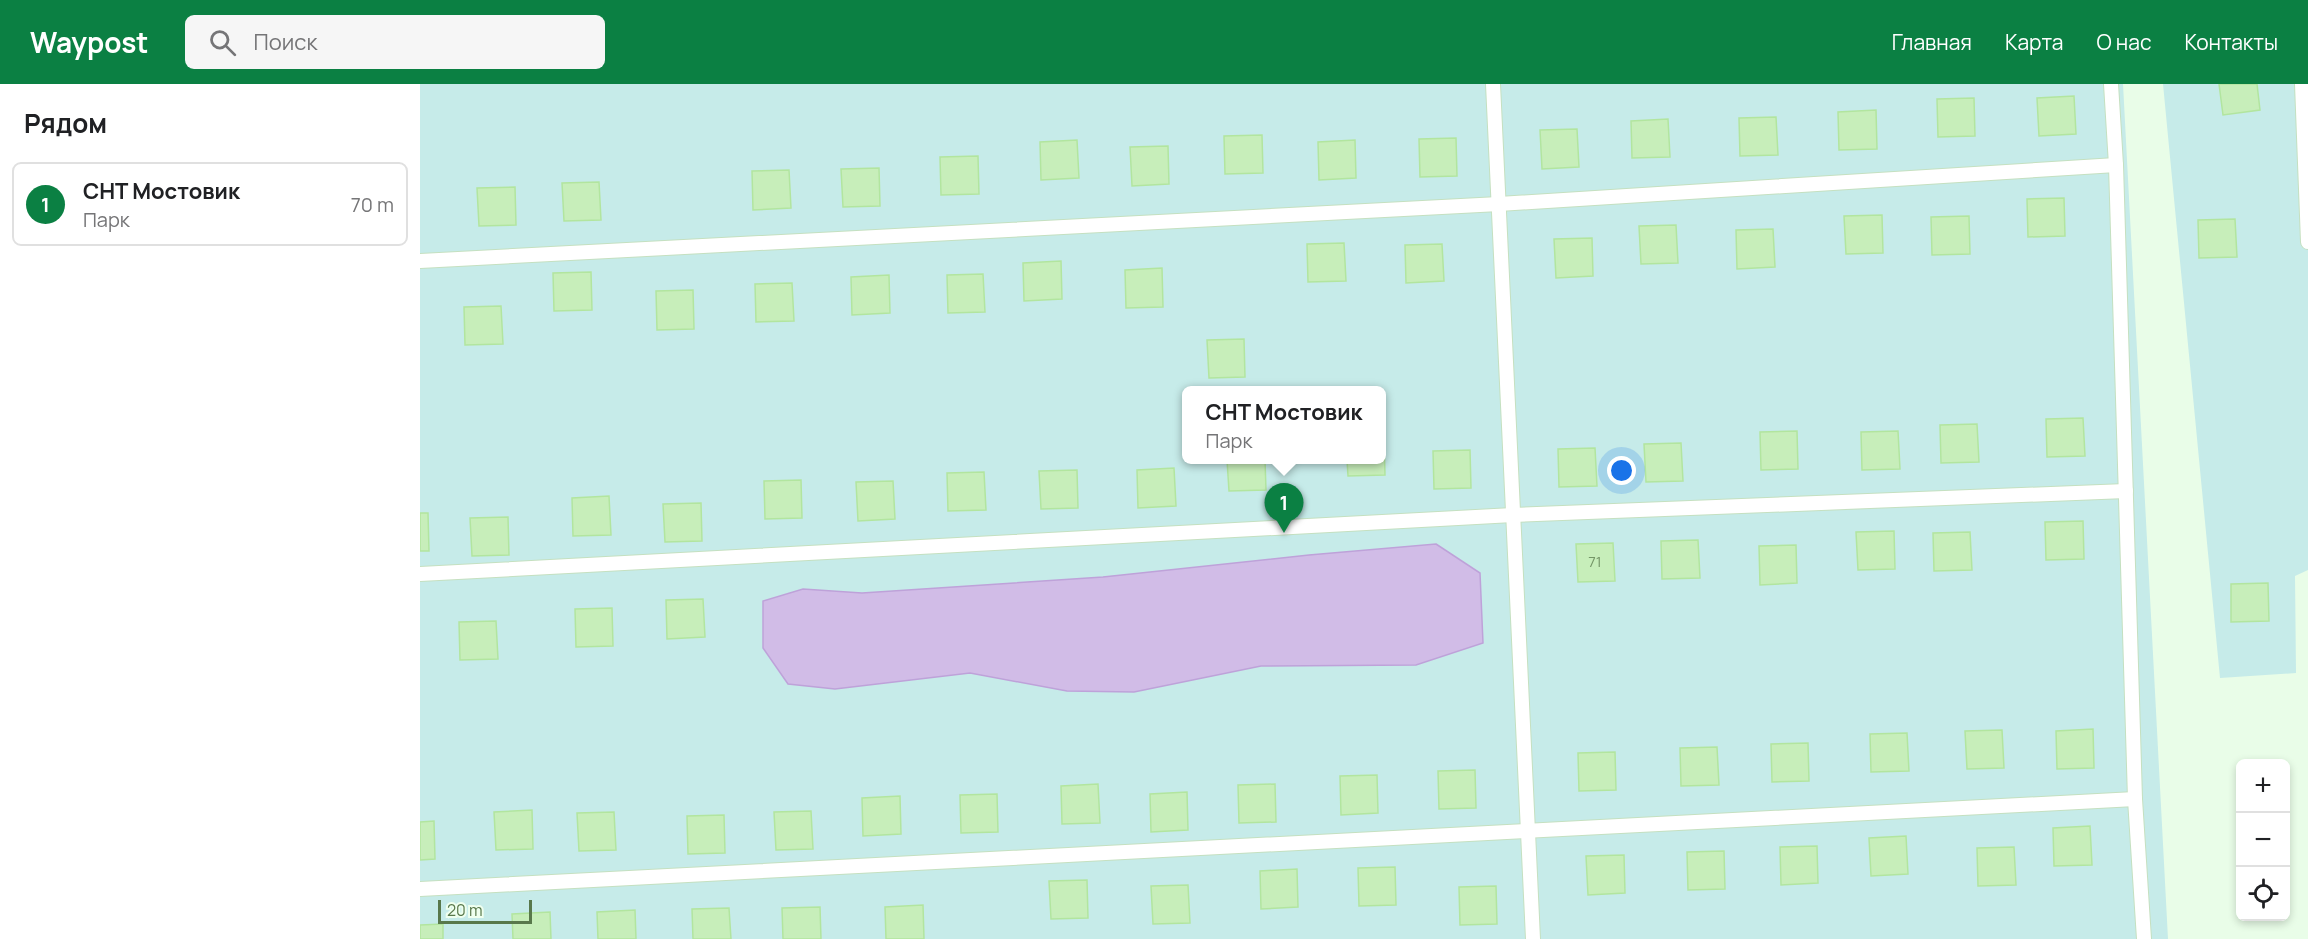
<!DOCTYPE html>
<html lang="ru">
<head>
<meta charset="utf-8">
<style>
  :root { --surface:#fff; --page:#f6f6f6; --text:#202124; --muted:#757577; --line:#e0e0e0; --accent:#0b8043 }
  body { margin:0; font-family:Manrope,sans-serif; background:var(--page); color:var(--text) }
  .controls { position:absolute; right:18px; bottom:18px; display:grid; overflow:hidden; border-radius:9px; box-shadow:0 3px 9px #0003 }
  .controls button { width:54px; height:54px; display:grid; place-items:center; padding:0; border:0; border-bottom:2px solid var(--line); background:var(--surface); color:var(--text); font:30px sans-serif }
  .scale { position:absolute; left:18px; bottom:15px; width:94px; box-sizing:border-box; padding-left:6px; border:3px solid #58784b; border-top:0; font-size:16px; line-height:21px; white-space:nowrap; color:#58784b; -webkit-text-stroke:4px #efffef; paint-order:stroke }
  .you { position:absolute; left:1202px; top:387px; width:21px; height:21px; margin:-15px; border:4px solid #fff; border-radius:50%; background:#1a73e8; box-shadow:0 0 0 9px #1a73e833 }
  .badge { display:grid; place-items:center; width:39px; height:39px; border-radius:50%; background:var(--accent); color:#fff; font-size:20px; font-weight:700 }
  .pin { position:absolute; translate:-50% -50px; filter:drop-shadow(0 2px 3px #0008) }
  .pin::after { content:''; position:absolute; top:32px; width:21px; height:18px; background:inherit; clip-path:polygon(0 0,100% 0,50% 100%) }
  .popup { position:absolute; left:762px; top:302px; width:204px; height:78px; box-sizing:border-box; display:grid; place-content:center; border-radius:9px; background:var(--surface); filter:drop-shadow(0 2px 4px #0005); font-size:20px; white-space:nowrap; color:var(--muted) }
  .popup b { font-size:22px; color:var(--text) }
  .popup::after { content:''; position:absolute; left:50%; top:100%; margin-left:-12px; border:12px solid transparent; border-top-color:var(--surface) }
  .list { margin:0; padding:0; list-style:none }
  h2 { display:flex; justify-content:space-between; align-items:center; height:78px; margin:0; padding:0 24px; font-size:26px }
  h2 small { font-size:20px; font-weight:400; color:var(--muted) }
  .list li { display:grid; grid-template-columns:39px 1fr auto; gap:18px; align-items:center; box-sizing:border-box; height:84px; margin:0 12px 12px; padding:0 12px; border:2px solid var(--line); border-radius:9px }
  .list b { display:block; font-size:22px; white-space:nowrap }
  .list p { margin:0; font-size:20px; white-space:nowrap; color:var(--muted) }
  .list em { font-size:20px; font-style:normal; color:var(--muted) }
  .icon { flex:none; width:33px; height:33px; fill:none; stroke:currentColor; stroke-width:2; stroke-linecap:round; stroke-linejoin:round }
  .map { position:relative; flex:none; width:1888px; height:855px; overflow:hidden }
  header { display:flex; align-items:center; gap:36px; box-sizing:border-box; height:84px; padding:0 30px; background:var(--accent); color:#fff }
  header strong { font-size:28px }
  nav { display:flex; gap:33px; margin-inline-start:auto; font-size:21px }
  .search { width:420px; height:54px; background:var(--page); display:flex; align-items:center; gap:15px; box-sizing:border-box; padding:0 21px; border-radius:9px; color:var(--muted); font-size:22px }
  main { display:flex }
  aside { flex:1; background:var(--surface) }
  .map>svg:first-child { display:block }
</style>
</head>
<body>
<header>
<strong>Waypost</strong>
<div class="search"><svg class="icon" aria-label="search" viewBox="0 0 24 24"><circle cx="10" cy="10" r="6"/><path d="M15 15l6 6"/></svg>Поиск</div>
<nav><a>Главная</a><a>Карта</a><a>О нас</a><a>Контакты</a></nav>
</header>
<main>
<aside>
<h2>Рядом<small></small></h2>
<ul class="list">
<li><span class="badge">1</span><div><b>СНТ Мостовик</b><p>Парк</p></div><em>70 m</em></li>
</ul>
</aside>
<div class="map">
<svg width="1888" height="855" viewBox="0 0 1888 855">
  <rect width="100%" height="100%" fill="#e9fde8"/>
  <g fill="#c6ebe9" fill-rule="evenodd">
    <path d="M0,0h1703l45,855h-1748zM766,306h196v70h-196z"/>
    <polygon points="1743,0 1888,0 1888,486 1875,492 1876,589 1800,594"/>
  </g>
  <polygon fill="#d1bce7" stroke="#bea2d9" stroke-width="1.5" points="1016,460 1060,489 1063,559 996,581 841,582 714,608 647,607 550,589 415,605 368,600 343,564 343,517 383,505 442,509 683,493 889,471"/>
  <g fill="#c7eeba" stroke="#b2e59f" stroke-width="1.5">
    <polygon points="1799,0 1837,0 1840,26 1803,31"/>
    <polygon points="1654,12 1656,50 1619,52 1617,14"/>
    <polygon points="1554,14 1555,52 1518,53 1517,15"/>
    <polygon points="1456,26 1457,65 1419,66 1418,28"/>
    <polygon points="1356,33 1358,71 1320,72 1319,34"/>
    <polygon points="1248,35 1250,73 1212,74 1211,37"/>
    <polygon points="1157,45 1159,83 1122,85 1120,46"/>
    <polygon points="842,51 843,89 805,90 804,52"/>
    <polygon points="1036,54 1037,92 1000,93 999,55"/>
    <polygon points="657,56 659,94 621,96 620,58"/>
    <polygon points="935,56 936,94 899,96 898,58"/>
    <polygon points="748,62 749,100 712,102 710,63"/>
    <polygon points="558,72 559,110 521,111 520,73"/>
    <polygon points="459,84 460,122 423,123 421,85"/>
    <polygon points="369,86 371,124 333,126 332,87"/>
    <polygon points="179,98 181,136 144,137 142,99"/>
    <polygon points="95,103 96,141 59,142 57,104"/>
    <polygon points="1644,114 1645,152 1608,153 1607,115"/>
    <polygon points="1462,131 1463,169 1426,170 1424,132"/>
    <polygon points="1549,132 1550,170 1512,171 1511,133"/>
    <polygon points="1815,135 1817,173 1779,174 1778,136"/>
    <polygon points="1256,141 1258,179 1221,180 1219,142"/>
    <polygon points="1353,145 1355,183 1317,185 1316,146"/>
    <polygon points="1172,154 1173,192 1136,194 1134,155"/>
    <polygon points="924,159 926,197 888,198 887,160"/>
    <polygon points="1022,160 1024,197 986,199 985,161"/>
    <polygon points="641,177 642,215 604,217 603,179"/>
    <polygon points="742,184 743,223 706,224 705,186"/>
    <polygon points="171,188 172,226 134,227 133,189"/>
    <polygon points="563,190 565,228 528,229 527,191"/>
    <polygon points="469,191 470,229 432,231 431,193"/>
    <polygon points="372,199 374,237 336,238 335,200"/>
    <polygon points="273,206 274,245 237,246 236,207"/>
    <polygon points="81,222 83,260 45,261 44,223"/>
    <polygon points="824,255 825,293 789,294 787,256"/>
    <polygon points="1663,334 1665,372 1627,373 1626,335"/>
    <polygon points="1557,340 1559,378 1521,379 1520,341"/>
    <polygon points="1377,347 1378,385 1341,386 1340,348"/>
    <polygon points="1478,347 1480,385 1442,386 1441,348"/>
    <polygon points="962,353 964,353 965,391 928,392 927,376 962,376"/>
    <polygon points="1261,359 1263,397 1226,398 1224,360"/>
    <polygon points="1175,364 1177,402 1139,403 1138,365"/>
    <polygon points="1050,366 1051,404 1014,405 1013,367"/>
    <polygon points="807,376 845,376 846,406 809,407"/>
    <polygon points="754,384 756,422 718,424 717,386"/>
    <polygon points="657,386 658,424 621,425 619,387"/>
    <polygon points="564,388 566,426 528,427 527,389"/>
    <polygon points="381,396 382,434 345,435 344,397"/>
    <polygon points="473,397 475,435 438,437 436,398"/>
    <polygon points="189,412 191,451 153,452 152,414"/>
    <polygon points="281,419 282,457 245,458 243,420"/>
    <polygon points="0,429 8,429 9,467 0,467"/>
    <polygon points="88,433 89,471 52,472 50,434"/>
    <polygon points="1663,437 1664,475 1626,476 1625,438"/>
    <polygon points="1474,447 1475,485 1438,486 1436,448"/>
    <polygon points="1550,448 1552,486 1514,487 1513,449"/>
    <polygon points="1278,456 1280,494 1242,495 1241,457"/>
    <polygon points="1193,459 1195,497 1158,498 1156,460"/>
    <polygon points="1376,461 1377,499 1340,501 1339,462"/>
    <polygon points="1848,499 1849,537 1811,538 1811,500"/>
    <polygon points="283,515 285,553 247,555 246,516"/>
    <polygon points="192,524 193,562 156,563 155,525"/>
    <polygon points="76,537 78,575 40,576 39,538"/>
    <polygon points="1673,645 1674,684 1637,685 1636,647"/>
    <polygon points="1582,646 1584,684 1547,685 1545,647"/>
    <polygon points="1487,649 1489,687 1451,688 1450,650"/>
    <polygon points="1388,659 1389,697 1352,698 1351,660"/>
    <polygon points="1297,663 1299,701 1261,702 1260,664"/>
    <polygon points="1195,668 1196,706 1159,707 1158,669"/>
    <polygon points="1055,686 1056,724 1019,725 1018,687"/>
    <polygon points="957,691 958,729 921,731 920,692"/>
    <polygon points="678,700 680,739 642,740 641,702"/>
    <polygon points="855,700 856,738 819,739 818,701"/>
    <polygon points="767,708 768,746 731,748 730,710"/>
    <polygon points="577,710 578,748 541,749 540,711"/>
    <polygon points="480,712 481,750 443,752 442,714"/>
    <polygon points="112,726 113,765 76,766 74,728"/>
    <polygon points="391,727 393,765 356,766 354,728"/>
    <polygon points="194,728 196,766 159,767 157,729"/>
    <polygon points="304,731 305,769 268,770 267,732"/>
    <polygon points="14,737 15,775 0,776 0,738"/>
    <polygon points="1670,742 1672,781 1634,782 1633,744"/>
    <polygon points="1486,752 1488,790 1451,792 1449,754"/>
    <polygon points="1397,762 1398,799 1361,801 1360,763"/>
    <polygon points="1594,763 1596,801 1558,802 1557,764"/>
    <polygon points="1304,767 1305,805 1268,806 1267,768"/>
    <polygon points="1204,771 1205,809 1168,811 1166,772"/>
    <polygon points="975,783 976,821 939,822 938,784"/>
    <polygon points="877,785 878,823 841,825 840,787"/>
    <polygon points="667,796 668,834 631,835 629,797"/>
    <polygon points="768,801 770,839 733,840 731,802"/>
    <polygon points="1076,802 1077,840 1040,841 1039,803"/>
    <polygon points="503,821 504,855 466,855 465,823"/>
    <polygon points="400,823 401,855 363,855 362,824"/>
    <polygon points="309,824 311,855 273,855 272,825"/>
    <polygon points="215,826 216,855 178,855 177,828"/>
    <polygon points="130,828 131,855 93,855 92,830"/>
    <polygon points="23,840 23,855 0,855 0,841"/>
  </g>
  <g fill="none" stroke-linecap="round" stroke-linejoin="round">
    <defs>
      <g id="service">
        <polyline points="1073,0 1113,855"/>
        <polyline points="1691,0 1696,81 1715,715 1724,855"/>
        <polyline points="1882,0 1888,158"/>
        <polyline points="0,177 1079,120 1696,81"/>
        <polyline points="0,490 1093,431 1706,407"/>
        <polyline points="0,805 1715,715"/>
      </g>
    </defs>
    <use href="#service" stroke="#c5e0c0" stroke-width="16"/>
    <use href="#service" stroke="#fff" stroke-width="14"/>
  </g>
  <g text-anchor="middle" stroke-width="6" stroke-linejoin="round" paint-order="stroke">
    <g font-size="15" fill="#749667">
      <text x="1175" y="483">71</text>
    </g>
  </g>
</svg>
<div class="controls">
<button>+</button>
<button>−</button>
<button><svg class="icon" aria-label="locate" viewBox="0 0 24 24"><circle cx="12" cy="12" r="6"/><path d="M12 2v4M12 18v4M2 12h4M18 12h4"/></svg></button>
</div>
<div class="scale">20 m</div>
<div class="you"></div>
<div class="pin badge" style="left:864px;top:449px">1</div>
<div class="popup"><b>СНТ Мостовик</b>Парк</div>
</div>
</main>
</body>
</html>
